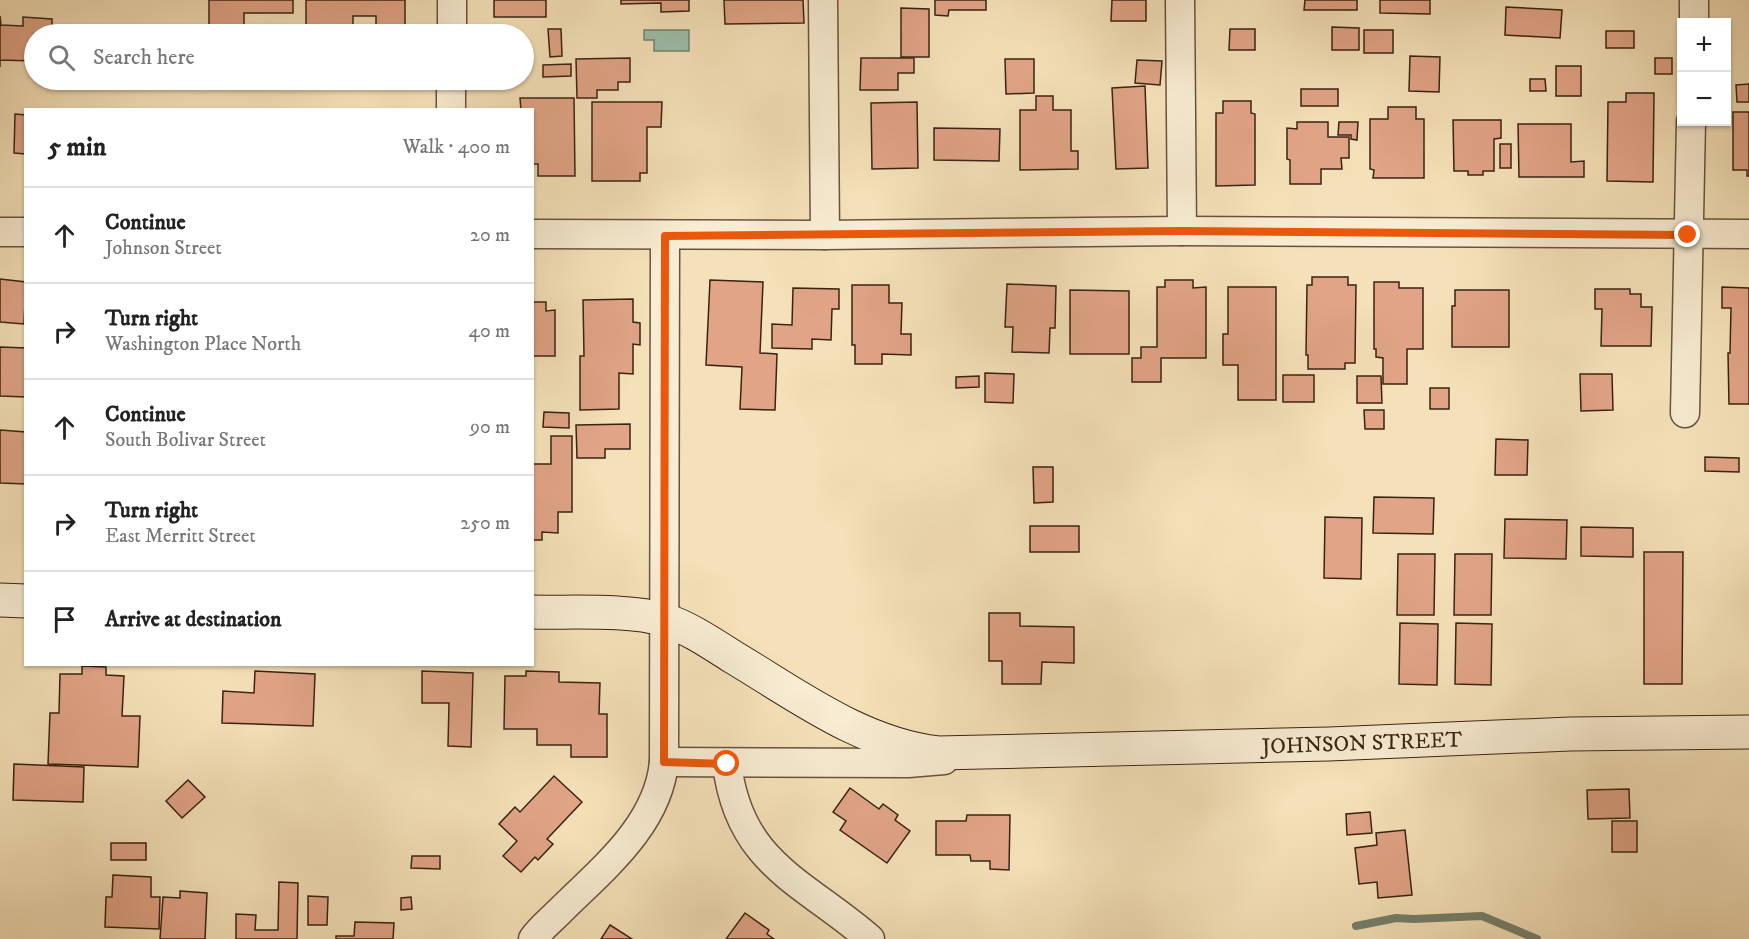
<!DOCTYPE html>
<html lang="en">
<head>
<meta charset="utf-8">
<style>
  :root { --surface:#fff; --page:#f6f6f6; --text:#222; --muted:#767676; --line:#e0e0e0 }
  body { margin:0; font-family:"IM FELL DW Pica",serif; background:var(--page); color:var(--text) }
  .controls { position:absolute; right:18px; top:18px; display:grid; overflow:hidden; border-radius:0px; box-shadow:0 2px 4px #0004 }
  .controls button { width:54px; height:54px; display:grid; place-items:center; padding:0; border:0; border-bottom:2px solid var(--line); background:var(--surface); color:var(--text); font:30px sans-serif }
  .stop { position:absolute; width:18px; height:18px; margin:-14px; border:4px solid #ea580c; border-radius:50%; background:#fff }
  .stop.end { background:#ea580c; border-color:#fff; box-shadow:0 2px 6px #0008 }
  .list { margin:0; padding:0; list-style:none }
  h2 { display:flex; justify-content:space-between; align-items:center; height:78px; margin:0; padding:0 24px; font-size:26px }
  h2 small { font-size:20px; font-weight:400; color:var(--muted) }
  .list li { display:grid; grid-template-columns:39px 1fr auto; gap:18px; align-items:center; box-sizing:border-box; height:96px; padding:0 24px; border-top:2px solid var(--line) }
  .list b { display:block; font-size:22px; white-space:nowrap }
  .list p { margin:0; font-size:20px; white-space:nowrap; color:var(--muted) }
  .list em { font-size:20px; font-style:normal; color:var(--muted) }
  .icon { flex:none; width:33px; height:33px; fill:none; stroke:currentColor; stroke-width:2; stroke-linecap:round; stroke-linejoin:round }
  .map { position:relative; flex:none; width:1749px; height:939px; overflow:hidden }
  .search { position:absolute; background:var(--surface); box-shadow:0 2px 4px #0004; left:24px; top:24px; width:510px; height:66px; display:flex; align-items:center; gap:15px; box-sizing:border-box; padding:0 21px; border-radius:33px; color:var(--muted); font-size:22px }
  .panel { position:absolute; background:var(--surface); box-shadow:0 2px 4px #0004; left:24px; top:108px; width:510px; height:558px; border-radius:0px }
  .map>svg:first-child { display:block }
</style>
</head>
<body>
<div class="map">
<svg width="1749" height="939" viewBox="0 0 1749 939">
  <rect width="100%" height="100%" fill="#f5e1b9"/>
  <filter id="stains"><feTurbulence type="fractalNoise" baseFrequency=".00333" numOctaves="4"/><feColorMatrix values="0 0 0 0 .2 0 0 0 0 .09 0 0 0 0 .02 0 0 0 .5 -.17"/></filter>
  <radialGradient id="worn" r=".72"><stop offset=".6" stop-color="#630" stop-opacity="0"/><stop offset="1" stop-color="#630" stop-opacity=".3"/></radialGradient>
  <polygon fill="#9dbeab" stroke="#75806e" stroke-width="1.5" points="644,30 689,30 689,51 654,51 654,40 644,40"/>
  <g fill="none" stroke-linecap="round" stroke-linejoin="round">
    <polyline stroke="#75806e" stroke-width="8" points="1356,926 1396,918 1414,919 1482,916 1537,939"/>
  </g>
  <g fill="#e1a487" stroke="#3a2312" stroke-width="1.5">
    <polygon points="209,0 293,0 293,13 244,13 244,32 209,32"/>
    <polygon points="306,0 405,0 405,34 376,34 376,16 353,16 353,29 306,30"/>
    <rect x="494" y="0" width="52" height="17"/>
    <polygon points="621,0 689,0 689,11 661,12 661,3 621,4"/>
    <polygon points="724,0 803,0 804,23 725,24"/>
    <polygon points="935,0 986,0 986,10 949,10 948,16 935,15"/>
    <polygon points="1112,0 1146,0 1146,21 1111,21"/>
    <polygon points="1305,0 1357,0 1357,10 1304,10"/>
    <polygon points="1380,0 1430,0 1430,14 1380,13"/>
    <polygon points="1506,7 1562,10 1560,38 1505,35"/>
    <polygon points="901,8 929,9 929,57 901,57"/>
    <polygon points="0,16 1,25 23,26 23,17 52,19 52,28 73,29 73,34 34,34 34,61 0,60 0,67"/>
    <polygon points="1332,27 1359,28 1359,50 1332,50"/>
    <polygon points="548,29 561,29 562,56 550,57"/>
    <polygon points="1230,29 1255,29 1255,50 1229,50"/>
    <rect x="1364" y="30" width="29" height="23"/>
    <rect x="1606" y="31" width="28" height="17"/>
    <polygon points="1410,56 1440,57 1439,92 1409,91"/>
    <polygon points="630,58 630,82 618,82 618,90 597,90 597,98 577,98 576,59"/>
    <polygon points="861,58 914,58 914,73 898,73 898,90 860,90"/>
    <rect x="1655" y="58" width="17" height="16"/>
    <polygon points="1005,59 1034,59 1034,93 1006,94"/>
    <polygon points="1137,60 1162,61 1160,85 1135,83"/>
    <polygon points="571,64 571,76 543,77 543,65"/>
    <rect x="1556" y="66" width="25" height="30"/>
    <polygon points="1530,79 1545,79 1546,91 1530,91"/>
    <polygon points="1749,84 1749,102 1737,102 1736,85"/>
    <polygon points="1145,86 1148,168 1116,169 1112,88"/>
    <rect x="1301" y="89" width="37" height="17"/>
    <polygon points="1626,93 1654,93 1653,182 1607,181 1608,102 1626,102"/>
    <polygon points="1036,96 1053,96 1053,110 1071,110 1071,151 1078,151 1078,169 1020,170 1020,110 1036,110"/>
    <polygon points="520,98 574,98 575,176 538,176 538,164 532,164 532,110 521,110"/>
    <polygon points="1223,101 1251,101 1251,113 1255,114 1255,185 1216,186 1216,113 1223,113"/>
    <polygon points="592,102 662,102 661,127 647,127 647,173 640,173 640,181 592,181"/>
    <polygon points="917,102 918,168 872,169 871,103"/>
    <polygon points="1388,107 1416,107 1416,119 1424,119 1424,178 1373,178 1374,170 1370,169 1370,119 1388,119"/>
    <polygon points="1733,112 1749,112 1749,176 1747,176 1747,170 1733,170"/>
    <polygon points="15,114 26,115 26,154 14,153"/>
    <polygon points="1453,120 1501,120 1501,138 1494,139 1494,171 1483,171 1483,175 1468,175 1468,171 1454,171"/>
    <polygon points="1297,122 1328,122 1328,137 1349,137 1349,158 1341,158 1342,169 1321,169 1321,184 1290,184 1290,160 1287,159 1287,128 1297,129"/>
    <polygon points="1339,122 1358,122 1357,140 1351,139 1351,135 1338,135"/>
    <polygon points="1518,124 1571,124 1571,162 1584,161 1584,177 1519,177"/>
    <polygon points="934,128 1000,129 999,161 934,160"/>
    <rect x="1500" y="144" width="11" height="24"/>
    <polygon points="1312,277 1348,277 1348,285 1356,285 1355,363 1345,363 1345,369 1308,369 1308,355 1306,355 1307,285 1312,285"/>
    <polygon points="0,279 26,282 24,324 0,322"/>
    <polygon points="710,280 763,282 760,353 777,354 775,410 740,409 742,367 706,365"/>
    <polygon points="1165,280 1193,280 1193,288 1206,287 1206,358 1161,358 1161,382 1132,382 1132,358 1141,358 1141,347 1157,347 1157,287 1165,287"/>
    <polygon points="1374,282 1399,282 1399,288 1423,288 1423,349 1407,349 1407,384 1383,384 1383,358 1376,357 1376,349 1374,349"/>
    <polygon points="1007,284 1056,286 1055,328 1050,328 1049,353 1012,352 1013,327 1005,327"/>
    <polygon points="852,285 889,285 889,303 902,303 901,334 911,334 911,355 882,354 882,364 855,364 855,345 852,345"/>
    <polygon points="1228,287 1276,287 1276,400 1238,400 1238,365 1223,365 1223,334 1228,334"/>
    <polygon points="1722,287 1749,288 1749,404 1729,404 1728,353 1730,353 1731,308 1722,308"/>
    <polygon points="793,288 839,289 839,309 832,309 831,340 812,339 812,349 772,348 772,324 792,325"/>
    <polygon points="1595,289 1630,289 1630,294 1641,294 1641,307 1652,307 1651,346 1601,346 1602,309 1595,309"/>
    <polygon points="1070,290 1129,291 1129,354 1070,354"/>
    <polygon points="1455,290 1509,290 1509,347 1452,347 1452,306 1455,306"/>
    <polygon points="633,299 633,322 640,323 640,345 633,344 633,374 619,373 619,409 580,410 580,356 584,356 583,300"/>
    <polygon points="532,302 546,302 546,311 555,310 555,356 532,356"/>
    <polygon points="0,347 26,348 26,397 0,396"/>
    <polygon points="985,373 1014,374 1013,403 985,402"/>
    <polygon points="1580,374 1612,374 1613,410 1581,411"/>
    <rect x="1283" y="375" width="31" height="27"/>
    <polygon points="979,376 979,387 956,388 956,377"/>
    <polygon points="1357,376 1381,376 1382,403 1357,403"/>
    <rect x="1430" y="388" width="19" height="21"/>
    <polygon points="1364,410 1384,410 1384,429 1365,429"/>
    <polygon points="544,412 569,413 569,428 543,427"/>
    <polygon points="630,424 630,449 605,449 605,458 577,458 576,425"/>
    <polygon points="0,430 26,432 26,484 0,483"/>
    <polygon points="551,436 572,436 572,512 558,512 558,533 542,532 542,540 532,540 532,464 551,464"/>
    <polygon points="1496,439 1528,440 1527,475 1495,475"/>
    <polygon points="1705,457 1739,458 1739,472 1705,471"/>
    <polygon points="1033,467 1053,467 1053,502 1034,503"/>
    <polygon points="1374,497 1434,498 1433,534 1373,533"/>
    <polygon points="1325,517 1362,518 1361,579 1324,578"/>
    <polygon points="1505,519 1567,520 1566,559 1504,558"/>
    <rect x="1030" y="526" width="49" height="26"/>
    <polygon points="1581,527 1633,528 1633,557 1581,556"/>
    <polygon points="1644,552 1683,552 1682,684 1644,684"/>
    <polygon points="1398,554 1435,554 1434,615 1397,615"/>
    <polygon points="1455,554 1492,554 1491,615 1454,615"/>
    <polygon points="989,613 1020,613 1020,626 1074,627 1074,663 1042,662 1041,684 1002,684 1002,661 989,661"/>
    <polygon points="1400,623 1438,624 1437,685 1399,684"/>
    <polygon points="1456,623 1492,624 1491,685 1455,684"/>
    <polygon points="82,666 106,667 106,675 124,676 122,716 140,716 138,767 48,764 50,713 59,713 60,674 82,674"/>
    <polygon points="255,671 315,674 313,726 222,723 223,691 254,693"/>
    <polygon points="422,671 473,673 471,747 448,746 449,703 422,703"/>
    <polygon points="526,671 559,672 559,682 600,683 599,714 607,714 607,757 571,757 571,745 537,745 537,729 504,729 505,676 526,676"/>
    <polygon points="14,764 84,767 83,802 13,800"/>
    <polygon points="554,776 582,802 547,839 553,844 538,860 535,857 521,872 503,856 517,841 499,824 515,807 520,812"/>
    <polygon points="188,780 205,797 182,818 166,801"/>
    <polygon points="850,788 879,809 883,804 898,815 895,820 910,831 887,863 840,830 846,821 833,812"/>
    <polygon points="1629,789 1630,818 1588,819 1587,790"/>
    <polygon points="1370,812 1372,833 1347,835 1346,814"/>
    <polygon points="967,815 1010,815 1009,870 990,869 990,861 971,861 970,855 936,855 936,821 966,821"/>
    <rect x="1612" y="821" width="25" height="31"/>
    <polygon points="1405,830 1412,895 1378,898 1377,882 1359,884 1355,848 1377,845 1376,833"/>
    <rect x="111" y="843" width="35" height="17"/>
    <polygon points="412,856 440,856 440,869 411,868"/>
    <polygon points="113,875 151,877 151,897 160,897 159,929 105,927 106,897 112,897"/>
    <polygon points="279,882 298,883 297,939 236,939 236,914 256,915 255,930 278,930"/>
    <polygon points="180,891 207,893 205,939 160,939 163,897 180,898"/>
    <polygon points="308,896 328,897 327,925 308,925"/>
    <polygon points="411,897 412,909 401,910 401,898"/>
    <polygon points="745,913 769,930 767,934 774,939 726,939"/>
    <polygon points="355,922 394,923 393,939 336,939 336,936 354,936"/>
    <polygon points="610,925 632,939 601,939"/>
  </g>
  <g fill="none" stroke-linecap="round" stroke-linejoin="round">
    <defs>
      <g id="street">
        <polyline points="823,0 825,235"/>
        <polyline points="1180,0 1182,231"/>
        <polyline points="1694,22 1694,0"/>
        <polyline points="452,34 452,0"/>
        <polyline points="451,110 451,80"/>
        <polyline points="0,232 26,232"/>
        <polyline points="532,234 825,235 1182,231 1749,234"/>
        <polyline points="1685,413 1691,122"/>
        <polyline points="664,762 908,763 944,760"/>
        <path d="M727,764c12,100 76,117 143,175"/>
        <path d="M533,939c7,-10 17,-18 26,-27 42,-42 99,-86 105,-150l1,-526"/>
      </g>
      <g id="secondary">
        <polyline points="0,600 26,601"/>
        <path d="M532,612c38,1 97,-3 133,8 24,8 46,23 68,37 64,38 128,87 205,96l391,-9 241,-10 179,-2"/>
      </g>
    </defs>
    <use href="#street" stroke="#69523c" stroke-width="31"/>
    <use href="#secondary" stroke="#3a2312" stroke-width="35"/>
    <use href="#street" stroke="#f8ecd2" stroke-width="28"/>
    <use href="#secondary" stroke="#f8ecd2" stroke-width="33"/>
  </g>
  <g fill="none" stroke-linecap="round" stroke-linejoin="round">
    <polyline stroke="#ea580c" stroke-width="8" points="727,764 664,762 665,236 1182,231 1688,235"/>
  </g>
  <g text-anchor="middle" stroke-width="5" stroke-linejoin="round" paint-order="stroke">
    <g font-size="22" fill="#3a2312" stroke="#f8ecd2">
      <text transform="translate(1362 742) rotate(-2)" y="8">JOHNSON STREET</text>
    </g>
  </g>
  <rect width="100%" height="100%" filter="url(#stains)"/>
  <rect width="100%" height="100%" fill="url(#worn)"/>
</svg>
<div class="controls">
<button>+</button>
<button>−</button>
</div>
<div class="stop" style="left:727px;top:764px"></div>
<div class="stop end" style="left:1688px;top:235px"></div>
<div class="search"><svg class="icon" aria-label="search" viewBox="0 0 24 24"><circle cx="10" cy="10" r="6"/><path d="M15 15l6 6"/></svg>Search here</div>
<section class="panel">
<h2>5 min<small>Walk · 400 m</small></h2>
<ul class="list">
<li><svg class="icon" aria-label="ahead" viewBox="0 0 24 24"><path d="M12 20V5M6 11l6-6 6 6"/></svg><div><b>Continue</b><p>Johnson Street</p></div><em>20 m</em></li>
<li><svg class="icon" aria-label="right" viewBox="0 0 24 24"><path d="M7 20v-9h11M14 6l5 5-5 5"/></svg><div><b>Turn right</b><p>Washington Place North</p></div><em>40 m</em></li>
<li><svg class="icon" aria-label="ahead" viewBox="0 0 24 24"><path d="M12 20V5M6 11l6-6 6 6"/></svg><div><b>Continue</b><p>South Bolivar Street</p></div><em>90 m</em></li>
<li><svg class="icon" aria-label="right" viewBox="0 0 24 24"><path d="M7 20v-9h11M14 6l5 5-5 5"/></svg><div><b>Turn right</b><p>East Merritt Street</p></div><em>250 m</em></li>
<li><svg class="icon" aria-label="arrive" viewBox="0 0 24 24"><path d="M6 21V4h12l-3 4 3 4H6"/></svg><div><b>Arrive at destination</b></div></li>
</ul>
</section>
</div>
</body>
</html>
